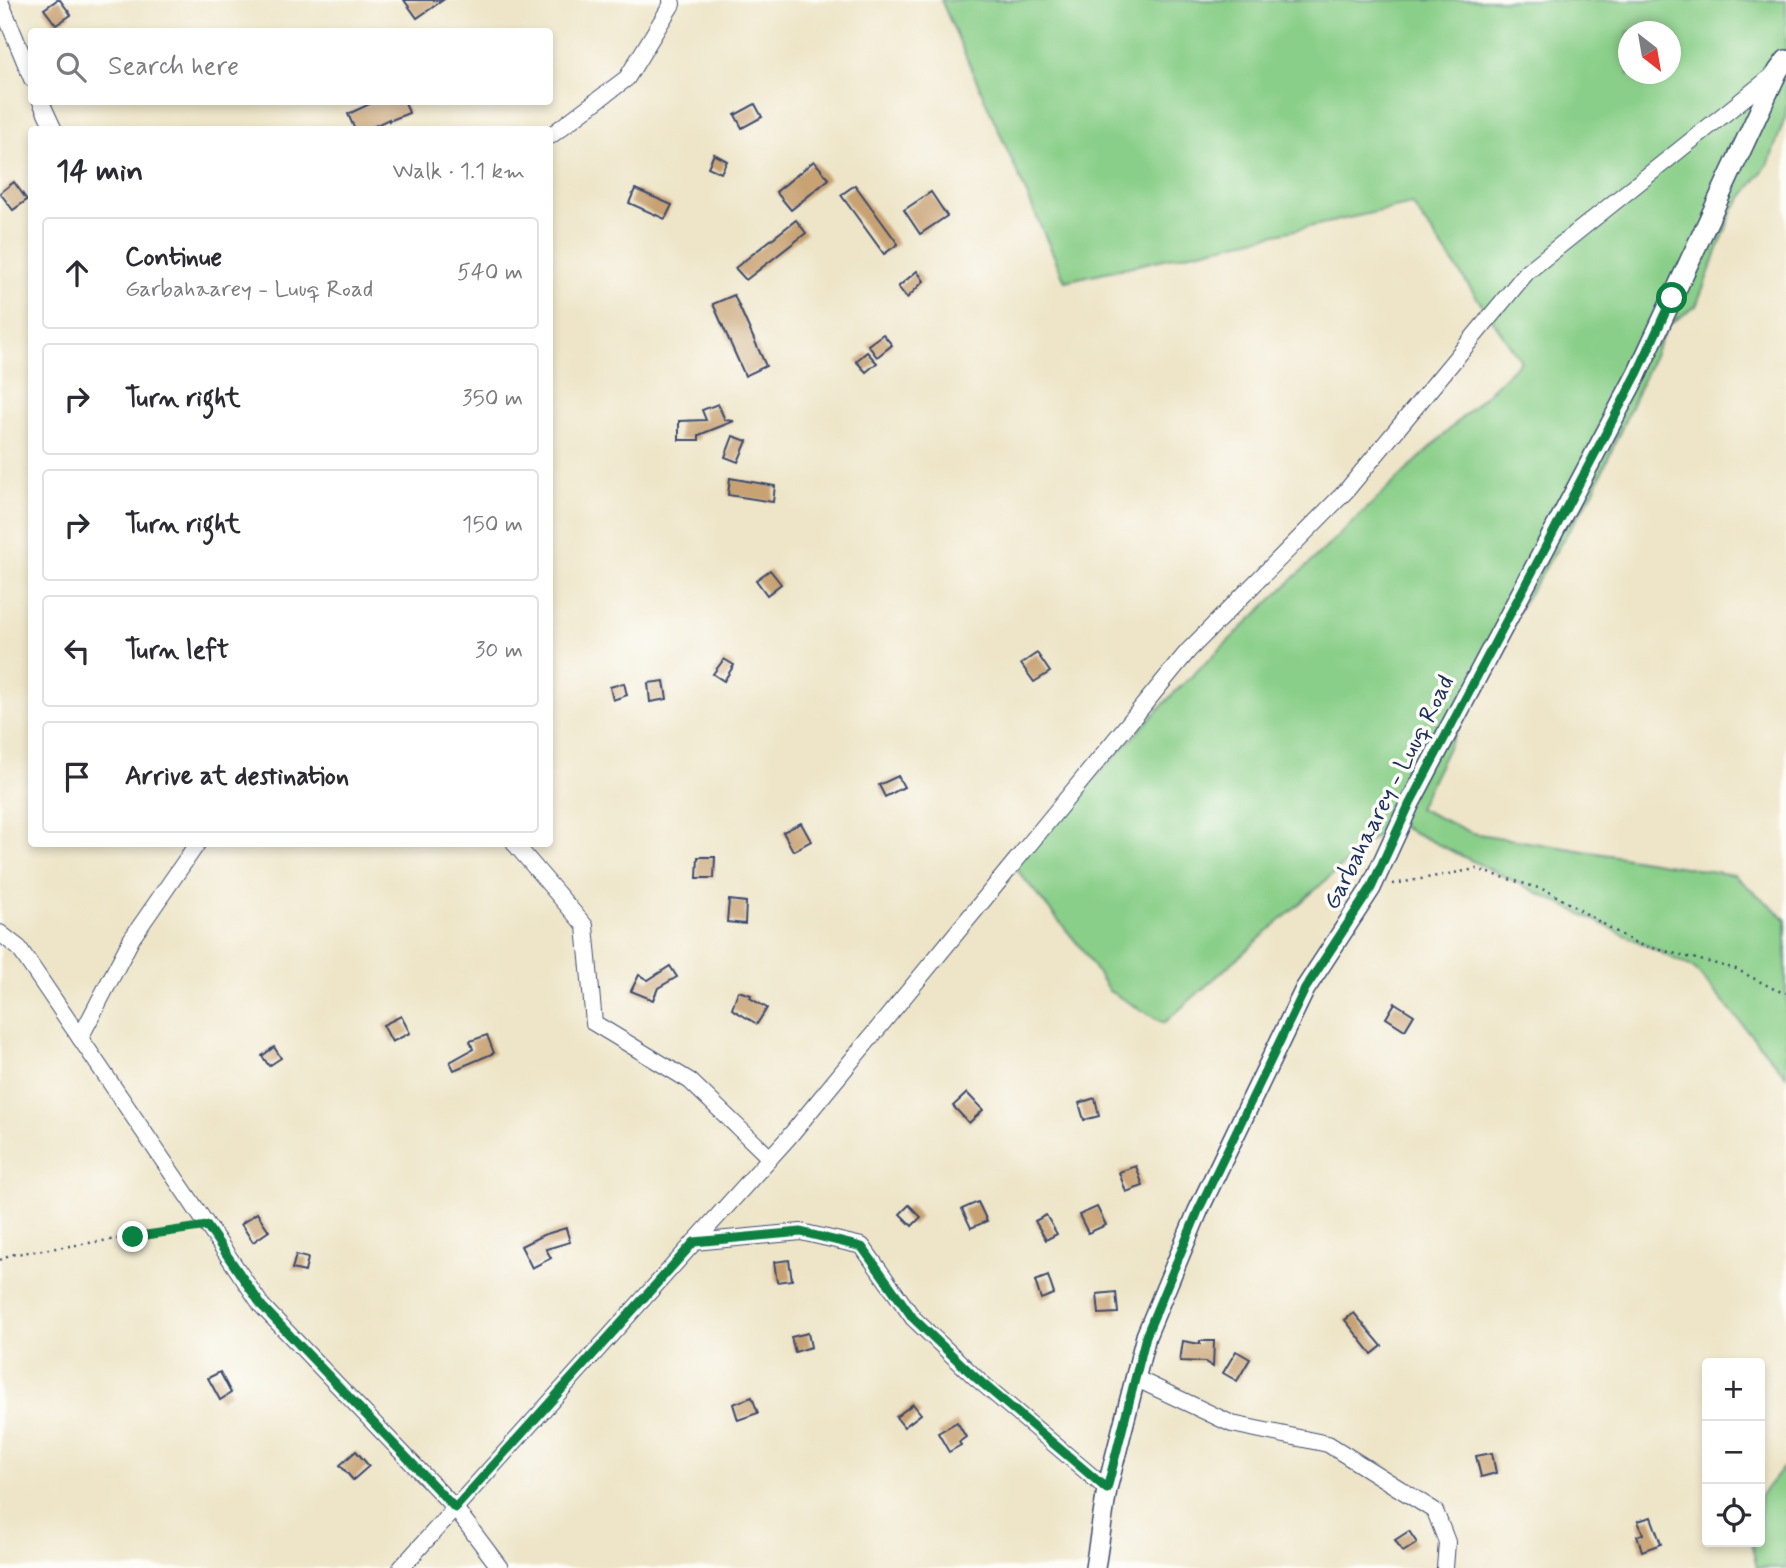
<!DOCTYPE html>
<html lang="en">
<head>
<meta charset="utf-8">
<style>
  :root { --surface:#fff; --page:#f7f7f7; --text:#2b2b33; --muted:#7c7c81; --line:#e1e1e2 }
  body { margin:0; font-family:Mynerve,sans-serif; background:var(--page); color:var(--text) }
  .controls { position:absolute; right:21px; bottom:21px; display:grid; overflow:hidden; border-radius:7px; box-shadow:0 4px 10px #0003 }
  .controls button { width:63px; height:63px; display:grid; place-items:center; padding:0; border:0; border-bottom:2px solid var(--line); background:var(--surface); color:var(--text); font:35px sans-serif }
  .compass { position:absolute; left:1618px; top:21px; width:63px; height:63px; border-radius:50%; background:var(--surface); box-shadow:0 4px 10px #0003; rotate:149deg }
  .stop { position:absolute; width:21px; height:21px; margin:-16px; border:5px solid #0b8043; border-radius:50%; background:#fff }
  .stop.end { background:#0b8043; border-color:#fff; box-shadow:0 2px 7px #0008 }
  .list { margin:0; padding:0; list-style:none }
  h2 { display:flex; justify-content:space-between; align-items:center; height:91px; margin:0; padding:0 28px; font-size:30px }
  h2 small { font-size:23px; font-weight:400; color:var(--muted) }
  .list li { display:grid; grid-template-columns:46px 1fr auto; gap:21px; align-items:center; box-sizing:border-box; height:112px; margin:0 14px 14px; padding:0 14px; border:2px solid var(--line); border-radius:7px }
  .list b { display:block; font-size:26px; white-space:nowrap }
  .list p { margin:0; font-size:23px; white-space:nowrap; color:var(--muted) }
  .list em { font-size:23px; font-style:normal; color:var(--muted) }
  .icon { flex:none; width:38px; height:38px; fill:none; stroke:currentColor; stroke-width:2; stroke-linecap:round; stroke-linejoin:round }
  .map { position:relative; flex:none; width:1786px; height:1568px; overflow:hidden }
  .search { position:absolute; background:var(--surface); box-shadow:0 4px 10px #0003; left:28px; top:28px; width:525px; height:77px; display:flex; align-items:center; gap:18px; box-sizing:border-box; padding:0 24px; border-radius:7px; color:var(--muted); font-size:26px }
  .panel { position:absolute; background:var(--surface); box-shadow:0 4px 10px #0003; left:28px; top:126px; width:525px; height:721px; border-radius:7px }
  .map>svg:first-child { display:block }
</style>
</head>
<body>
<div class="map">
<svg width="1786" height="1568" viewBox="0 0 1786 1568">
  <rect width="100%" height="100%" fill="#fdfcf7"/>
  <filter id="ink" filterUnits="userSpaceOnUse"><feTurbulence type="fractalNoise" baseFrequency=".0143" numOctaves="2"/><feDisplacementMap in="SourceGraphic" scale="14" xChannelSelector="R" yChannelSelector="G"/><feConvolveMatrix kernelMatrix="1 2 1 2 8 2 1 2 1" color-interpolation-filters="sRGB"/></filter>
  <filter id="wash" filterUnits="userSpaceOnUse"><feTurbulence type="fractalNoise" baseFrequency=".00686" numOctaves="4" result="noise"/><feDisplacementMap in="SourceGraphic" scale="28" xChannelSelector="R" yChannelSelector="G"/><feGaussianBlur stdDeviation="1.57" result="paint"/><feColorMatrix in="noise" values="0 0 0 0 0 0 0 0 0 0 0 0 0 0 0 0 0 1.4 0 .05"/><feComposite in="paint" operator="in"/></filter>
  <g filter="url(#wash)">
    <rect width="100%" height="100%" fill="#eee5c8"/>
    <g fill="#8acf89" stroke="#527f74" stroke-width="2" fill-rule="evenodd">
      <path d="M941,0h845v115l-17,48 -35,45 -38,98 -29,20 -74,166 -85,135 -90,181 54,25 262,42 52,44v157l-91,-107 -303,-147 -228,201 -55,-32 -27,-42 -69,-84 162,-173 346,-331 -109,-157 -347,77zM1628,32h42v42h-42z"/>
      <polygon points="1786,1464 1786,1568 1757,1568 1751,1542 1760,1542 1760,1496"/>
    </g>
    <g id="blocks">
      <g fill="#c8a273">
        <polygon points="57,0 60,0 71,15 56,25 44,9"/>
        <polygon points="404,0 443,0 417,18"/>
        <polygon points="374,102 405,102 409,113 389,121 389,119 366,130 355,130 348,114"/>
        <polygon points="755,104 762,117 742,128 735,115"/>
        <polygon points="714,154 727,161 721,173 708,167"/>
        <polygon points="814,161 829,179 791,210 776,192"/>
        <polygon points="14,182 27,200 13,210 0,193"/>
        <polygon points="855,185 898,244 884,254 841,195"/>
        <polygon points="635,189 672,205 665,219 629,203"/>
        <polygon points="931,192 947,216 920,234 904,210"/>
        <polygon points="796,220 806,233 746,280 735,268"/>
        <polygon points="917,271 924,281 907,298 898,287"/>
        <polygon points="734,295 766,366 745,376 713,304"/>
        <polygon points="883,334 892,345 877,357 868,345"/>
        <polygon points="867,352 877,363 866,372 856,361"/>
        <polygon points="718,404 725,420 734,421 699,435 699,440 679,440 679,421 706,420 702,410"/>
        <polygon points="733,436 747,441 738,462 725,457"/>
        <polygon points="730,478 775,486 773,502 728,495"/>
        <polygon points="770,570 781,584 767,595 756,580"/>
        <polygon points="1037,653 1050,672 1034,682 1021,664"/>
        <polygon points="724,659 734,665 724,681 713,674"/>
        <polygon points="664,681 667,699 650,702 648,683"/>
        <polygon points="624,683 627,695 613,700 610,687"/>
        <polygon points="898,776 904,787 885,797 879,785"/>
        <polygon points="801,823 811,841 793,851 783,832"/>
        <polygon points="698,857 715,857 714,878 697,878"/>
        <polygon points="729,900 746,902 745,924 727,922"/>
        <polygon points="670,966 677,977 658,988 653,1000 631,991 639,975 648,980"/>
        <polygon points="738,991 751,995 750,998 767,1008 757,1024 732,1009"/>
        <polygon points="1395,1003 1414,1015 1405,1030 1386,1018"/>
        <polygon points="401,1016 410,1033 392,1042 383,1025"/>
        <polygon points="487,1035 494,1053 454,1070 450,1062 473,1049 470,1041"/>
        <polygon points="274,1047 281,1058 269,1066 262,1056"/>
        <polygon points="967,1093 983,1110 969,1123 953,1106"/>
        <polygon points="1095,1098 1099,1116 1084,1120 1079,1103"/>
        <polygon points="1136,1166 1143,1186 1126,1192 1119,1172"/>
        <polygon points="978,1202 987,1221 971,1228 962,1209"/>
        <polygon points="909,1205 921,1217 912,1226 900,1214"/>
        <polygon points="1097,1207 1106,1225 1088,1233 1079,1215"/>
        <polygon points="257,1213 269,1231 253,1242 241,1224"/>
        <polygon points="1046,1215 1057,1234 1046,1240 1035,1221"/>
        <polygon points="566,1228 570,1242 546,1249 551,1258 532,1268 521,1246 543,1235"/>
        <polygon points="296,1255 308,1258 305,1272 292,1269"/>
        <polygon points="789,1260 792,1280 777,1282 774,1262"/>
        <polygon points="1048,1276 1054,1294 1041,1299 1035,1281"/>
        <polygon points="1116,1292 1118,1313 1099,1314 1097,1294"/>
        <polygon points="1354,1313 1382,1346 1372,1354 1345,1320"/>
        <polygon points="808,1333 811,1347 795,1352 791,1337"/>
        <polygon points="1183,1341 1200,1344 1200,1341 1214,1341 1213,1367 1205,1362 1180,1361"/>
        <polygon points="1236,1351 1250,1359 1237,1381 1223,1373"/>
        <polygon points="220,1372 231,1393 220,1400 208,1378"/>
        <polygon points="752,1397 758,1413 738,1420 733,1404"/>
        <polygon points="913,1404 921,1414 904,1427 896,1417"/>
        <polygon points="957,1422 966,1437 959,1442 961,1445 949,1452 938,1433"/>
        <polygon points="356,1451 369,1466 353,1480 340,1465"/>
        <polygon points="1492,1453 1496,1473 1481,1477 1476,1456"/>
        <polygon points="1651,1517 1661,1544 1642,1551 1637,1536 1643,1534 1638,1521"/>
        <polygon points="1409,1531 1417,1543 1403,1552 1395,1540"/>
      </g>
    </g>
  </g>
  <g filter="url(#ink)">
    <use href="#blocks" fill-opacity="0" stroke="#3b4a6e" stroke-width="2"/>
    <g fill="none" stroke-linecap="round" stroke-linejoin="round">
      <defs>
        <g id="minor">
          <polyline points="0,1 32,79"/>
          <polyline points="41,102 54,130"/>
          <polyline points="550,136 627,78 672,4 671,0"/>
          <polyline points="515,844 585,926 594,1023 690,1081 770,1158"/>
          <polyline points="0,933 19,948 262,1306 455,1508 500,1568"/>
          <polyline points="80,1038 132,938 197,844"/>
          <polyline points="694,1242 801,1232 862,1246 913,1318 975,1377 1107,1489"/>
          <polyline points="1135,1378 1232,1424 1328,1444 1435,1511 1447,1542 1445,1568"/>
          <polyline points="401,1568 788,1138 1188,651 1346,491 1527,272 1777,72"/>
        </g>
        <polyline id="tertiary" points="1095,1568 1107,1489 1146,1336 1198,1211 1305,989 1371,888 1410,803 1637,374 1778,71 1786,60"/>
      </defs>
      <use href="#minor" stroke="#3b4a6e" stroke-width="18"/>
      <use href="#tertiary" stroke="#3b4a6e" stroke-width="22"/>
      <g stroke="#3b4a6e" stroke-width="2.5" stroke-dasharray="2 5" stroke-linecap="butt">
        <polyline points="1393,884 1476,869 1548,891 1637,944 1736,969 1776,990 1786,993"/>
        <polyline points="0,1260 9,1255 190,1228"/>
      </g>
      <use href="#minor" stroke="#fff" stroke-width="16"/>
      <use href="#tertiary" stroke="#fff" stroke-width="19"/>
    </g>
  </g>
  <g fill="none" stroke-linecap="round" stroke-linejoin="round" filter="url(#ink)">
    <polyline stroke="#0b8043" stroke-width="9" points="133,1237 207,1226 262,1306 455,1508 694,1242 801,1232 862,1247 913,1318 975,1377 1107,1489 1146,1336 1198,1211 1305,989 1371,888 1410,803 1637,374 1672,298"/>
  </g>
  <g text-anchor="middle" stroke-width="7" stroke-linejoin="round" paint-order="stroke">
    <g font-size="24" fill="#1b2f5e" stroke="#fdfcf7">
      <text transform="translate(1388 792) rotate(-63)" y="8">Garbahaarey - Luuq Road</text>
    </g>
  </g>
</svg>
<div class="controls">
<button>+</button>
<button>−</button>
<button><svg class="icon" aria-label="locate" viewBox="0 0 24 24"><circle cx="12" cy="12" r="6"/><path d="M12 2v4M12 18v4M2 12h4M18 12h4"/></svg></button>
</div>
<svg class="compass" viewBox="-18 -18 36 36"><path d="M0-13l5 13h-10z" fill="#e53935"/><path d="M0 13l5-13h-10z" fill="#7c7c81"/></svg>
<div class="stop" style="left:1672px;top:298px"></div>
<div class="stop end" style="left:133px;top:1237px"></div>
<div class="search"><svg class="icon" aria-label="search" viewBox="0 0 24 24"><circle cx="10" cy="10" r="6"/><path d="M15 15l6 6"/></svg>Search here</div>
<section class="panel">
<h2>14 min<small>Walk · 1.1 km</small></h2>
<ul class="list">
<li><svg class="icon" aria-label="ahead" viewBox="0 0 24 24"><path d="M12 20V5M6 11l6-6 6 6"/></svg><div><b>Continue</b><p>Garbahaarey - Luuq Road</p></div><em>540 m</em></li>
<li><svg class="icon" aria-label="right" viewBox="0 0 24 24"><path d="M7 20v-9h11M14 6l5 5-5 5"/></svg><div><b>Turn right</b></div><em>350 m</em></li>
<li><svg class="icon" aria-label="right" viewBox="0 0 24 24"><path d="M7 20v-9h11M14 6l5 5-5 5"/></svg><div><b>Turn right</b></div><em>150 m</em></li>
<li><svg class="icon" aria-label="left" viewBox="0 0 24 24"><path d="M17 20v-9H6M10 6l-5 5 5 5"/></svg><div><b>Turn left</b></div><em>30 m</em></li>
<li><svg class="icon" aria-label="arrive" viewBox="0 0 24 24"><path d="M6 21V4h12l-3 4 3 4H6"/></svg><div><b>Arrive at destination</b></div></li>
</ul>
</section>
</div>
</body>
</html>
